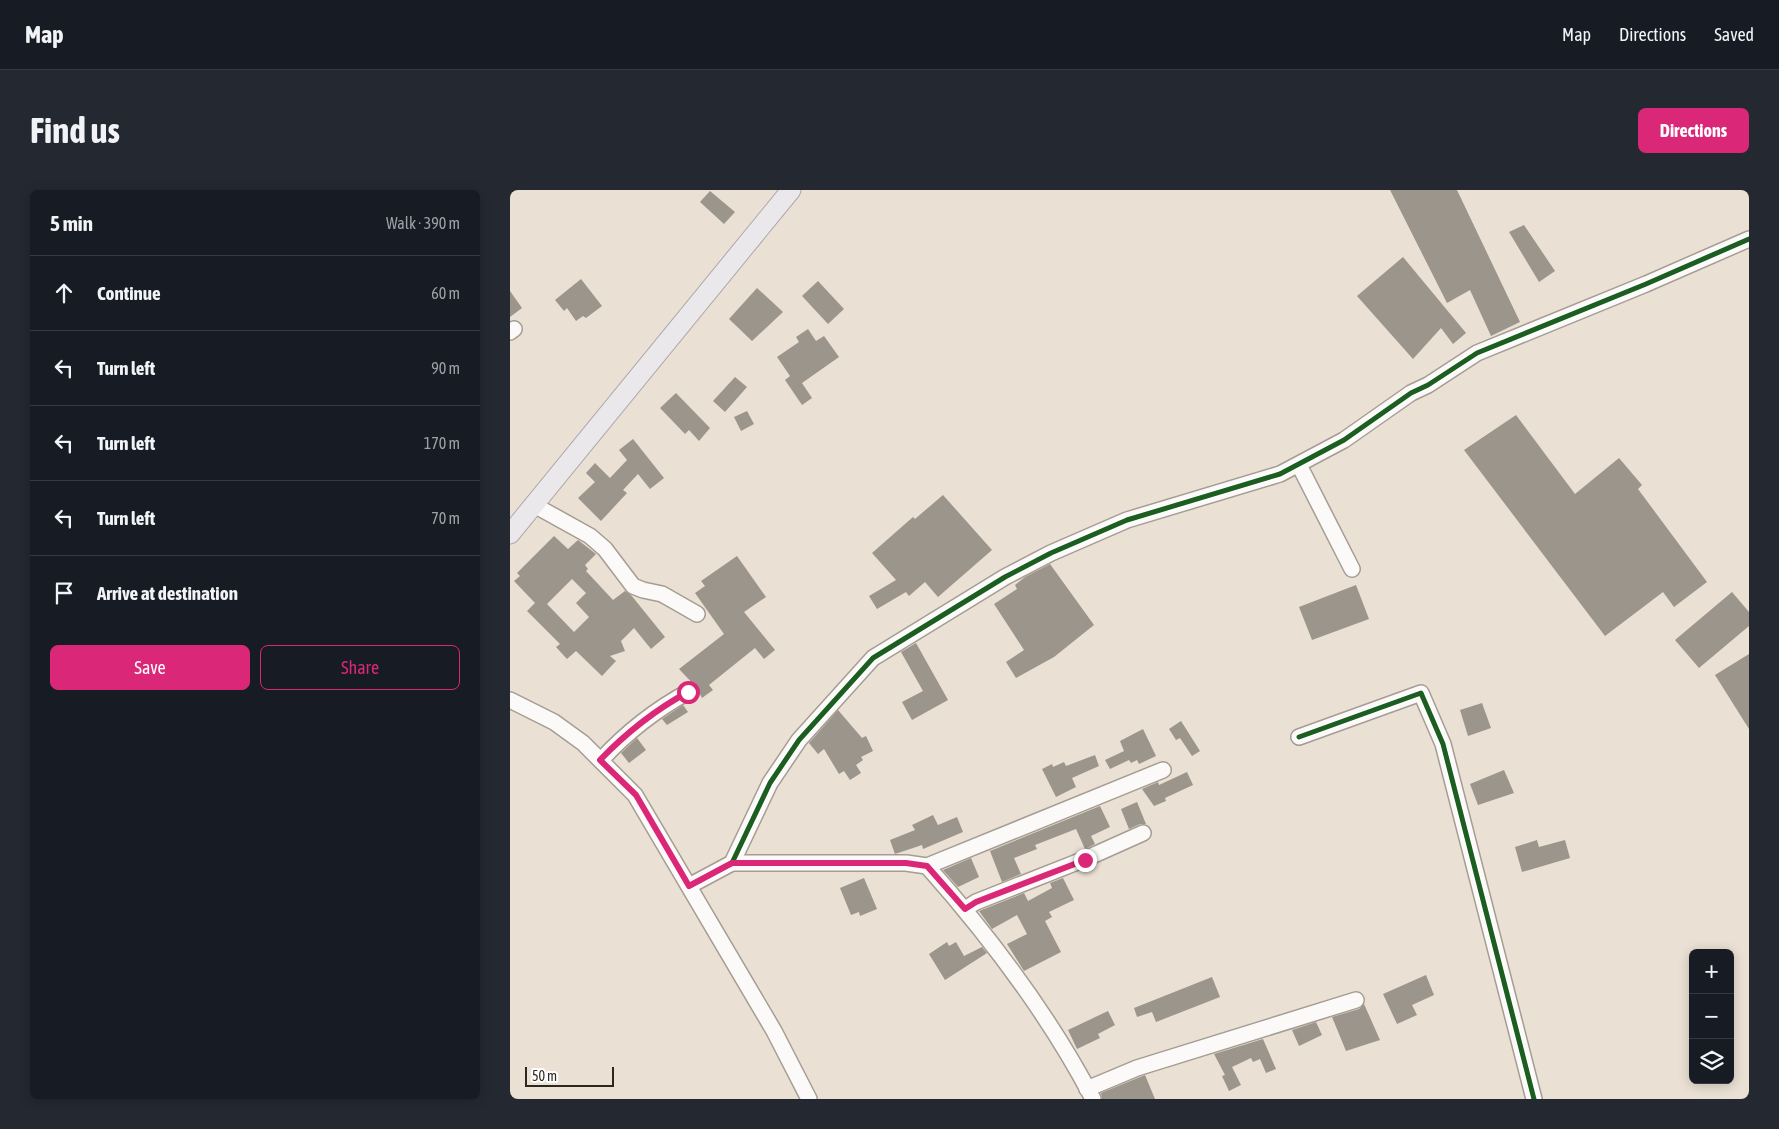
<!DOCTYPE html>
<html lang="en">
<head>
<meta charset="utf-8">
<style>
  :root { --surface:#171b24; --page:#242831; --text:#f1f3f6; --muted:#9ea1a6; --line:#363941; --accent:#db2777 }
  body { margin:0; font-family:"Asap Condensed",sans-serif; background:var(--page); color:var(--text) }
  .controls { position:absolute; right:15px; bottom:15px; display:grid; overflow:hidden; border-radius:8px; box-shadow:0 2px 12px #0003 }
  .controls button { width:45px; height:45px; display:grid; place-items:center; padding:0; border:0; border-bottom:1px solid var(--line); background:var(--surface); color:var(--text); font:25px sans-serif }
  .scale { position:absolute; left:15px; bottom:12px; width:89px; box-sizing:border-box; padding-left:5px; border:2px solid #2d261e; border-top:0; font-size:14px; line-height:18px; white-space:nowrap; color:#2d261e; -webkit-text-stroke:4px #fff; paint-order:stroke }
  .stop { position:absolute; width:15px; height:15px; margin:-11px; border:4px solid #db2777; border-radius:50%; background:#fff }
  .stop.end { background:#db2777; border-color:#fff; box-shadow:0 1px 5px #0008 }
  .list { margin:0; padding:0; list-style:none }
  h2 { display:flex; justify-content:space-between; align-items:center; height:65px; margin:0; padding:0 20px; font-size:21px }
  h2 small { font-size:16px; font-weight:400; color:var(--muted) }
  .list li { display:grid; grid-template-columns:32px 1fr auto; gap:15px; align-items:center; box-sizing:border-box; height:75px; padding:0 20px; border-top:1px solid var(--line) }
  .list b { display:block; font-size:19px; white-space:nowrap }
  .list em { font-size:16px; font-style:normal; color:var(--muted) }
  .actions { display:flex; gap:10px; padding:15px 20px }
  .actions a { flex:1; padding:11px 0; border:1px solid var(--accent); border-radius:8px; text-align:center; font-size:18px; color:var(--accent) }
  .actions .main { background:var(--accent); color:#fff }
  .icon { flex:none; width:28px; height:28px; fill:none; stroke:currentColor; stroke-width:2; stroke-linecap:round; stroke-linejoin:round }
  .map { position:relative; flex:none; width:1239px; height:909px; overflow:hidden; border-radius:8px }
  header { display:flex; align-items:center; gap:30px; box-sizing:border-box; height:70px; padding:0 25px; background:var(--surface); border-bottom:1px solid var(--line) }
  header strong { font-size:24px }
  nav { display:flex; gap:28px; margin-inline-start:auto; font-size:18px }
  .intro { display:flex; align-items:center; justify-content:space-between; box-sizing:border-box; height:120px; padding:0 30px }
  h1 { margin:0; font-size:35px }
  .button { padding:12px 22px; border-radius:8px; background:var(--accent); color:#fff; font-size:18px; font-weight:700 }
  main { display:flex; gap:30px; padding:0 30px }
  aside { flex:1; background:var(--surface); border-radius:8px; box-shadow:0 2px 12px #0003 }
  .map>svg:first-child { display:block }
</style>
</head>
<body>
<header>
<strong>Map</strong>
<nav><a>Map</a><a>Directions</a><a>Saved</a></nav>
</header>
<div class="intro"><h1>Find us</h1><a class="button">Directions</a></div>
<main>
<aside>
<h2>5 min<small>Walk · 390 m</small></h2>
<ul class="list">
<li><svg class="icon" aria-label="ahead" viewBox="0 0 24 24"><path d="M12 20V5M6 11l6-6 6 6"/></svg><div><b>Continue</b></div><em>60 m</em></li>
<li><svg class="icon" aria-label="left" viewBox="0 0 24 24"><path d="M17 20v-9H6M10 6l-5 5 5 5"/></svg><div><b>Turn left</b></div><em>90 m</em></li>
<li><svg class="icon" aria-label="left" viewBox="0 0 24 24"><path d="M17 20v-9H6M10 6l-5 5 5 5"/></svg><div><b>Turn left</b></div><em>170 m</em></li>
<li><svg class="icon" aria-label="left" viewBox="0 0 24 24"><path d="M17 20v-9H6M10 6l-5 5 5 5"/></svg><div><b>Turn left</b></div><em>70 m</em></li>
<li><svg class="icon" aria-label="arrive" viewBox="0 0 24 24"><path d="M6 21V4h12l-3 4 3 4H6"/></svg><div><b>Arrive at destination</b></div></li>
</ul>
<div class="actions"><a class="main">Save</a><a>Share</a></div>
</aside>
<div class="map">
<svg width="1239" height="909" viewBox="0 0 1239 909">
  <rect width="100%" height="100%" fill="#eae0d4"/>
  <g fill="#9c958b" fill-rule="evenodd">
    <polygon points="880,0 947,0 1010,132 981,146 960,100 937,113"/>
    <polygon points="200,1 225,22 214,34 190,12"/>
    <polygon points="1014,35 1045,81 1029,92 999,42"/>
    <polygon points="893,67 956,143 943,154 931,138 903,169 847,106"/>
    <polygon points="71,89 92,116 76,128 73,126 66,131 57,118 54,121 45,110"/>
    <polygon points="308,91 334,119 318,134 292,106"/>
    <polygon points="247,98 273,122 242,151 219,129"/>
    <polygon points="0,101 12,118 0,127"/>
    <polygon points="298,139 306,151 314,146 329,167 292,193 302,208 292,215 275,190 280,186 267,167 289,152 286,147"/>
    <polygon points="225,187 237,197 215,222 203,211"/>
    <polygon points="166,203 200,238 189,251 179,240 175,244 150,218"/>
    <polygon points="237,221 244,234 231,241 224,227"/>
    <polygon points="1006,225 1065,304 1109,268 1132,295 1128,299 1197,392 1164,417 1153,402 1095,446 954,260"/>
    <polygon points="123,249 154,288 140,299 128,284 113,300 117,303 91,331 68,308 85,292 76,283 85,273 100,288 117,270 109,260"/>
    <polygon points="433,305 482,360 428,407 415,392 399,406 396,402 367,419 359,406 386,390 362,363 403,327 405,329"/>
    <path d="M44,346l14,13 10,-9 18,14 -11,11 3,4 -2,2 27,29 12,-9 6,4 34,42 -14,12 -17,-21 -13,13 4,10 -15,5 6,5 -14,15 -26,-25 -9,8 -11,-12 4,-3 -33,-33 8,-8 -21,-22 6,-5 -3,-3zM62,389l14,14 -10,10 13,14 -15,15 -27,-28z"/>
    <polygon points="227,366 256,407 234,422 265,460 254,469 245,458 199,495 203,500 192,508 186,497 169,479 214,444 185,403 195,396 191,391"/>
    <polygon points="540,374 584,435 544,467 506,488 496,472 514,460 484,414 507,399 505,395 515,387"/>
    <polygon points="846,395 859,429 802,450 789,417"/>
    <polygon points="1222,402 1239,422 1239,436 1189,478 1165,450"/>
    <polygon points="406,453 438,510 402,530 392,512 413,501 391,462"/>
    <polygon points="1239,464 1239,539 1205,485"/>
    <polygon points="972,513 981,538 958,546 950,520"/>
    <polygon points="173,515 178,522 157,535 152,529"/>
    <polygon points="328,520 352,548 356,546 363,561 351,567 353,570 346,575 351,583 340,590 334,581 329,584 314,559 308,564 299,553"/>
    <polygon points="671,531 690,561 682,566 670,548 666,550 659,539"/>
    <polygon points="633,539 646,566 629,574 627,570 621,573 619,570 600,579 595,570 614,561 610,551"/>
    <polygon points="127,548 136,560 119,573 111,563"/>
    <polygon points="585,565 589,576 562,588 566,597 546,607 532,579 542,574 543,577 554,572 556,576"/>
    <polygon points="994,580 1004,603 968,615 960,594"/>
    <polygon points="677,582 683,595 655,608 656,611 644,616 632,599 648,592 649,595"/>
    <polygon points="627,612 636,634 630,634 619,639 611,619"/>
    <polygon points="590,616 600,637 581,646 585,654 575,659 566,639 525,655 527,659 504,668 511,684 492,692 480,661"/>
    <polygon points="423,625 428,635 447,627 453,642 413,659 412,655 385,664 380,650 405,640 402,635"/>
    <polygon points="1027,650 1029,657 1055,650 1060,668 1012,682 1005,657"/>
    <polygon points="461,668 469,687 448,697 433,680"/>
    <polygon points="354,688 367,719 350,726 349,722 341,725 330,698"/>
    <polygon points="553,688 564,710 539,722 542,727 535,731 551,762 514,781 497,754 517,744 507,725 482,739 469,721 514,703 518,711 542,698 540,693"/>
    <polygon points="437,752 439,756 446,752 454,766 472,757 477,763 435,790 419,764"/>
    <polygon points="916,785 924,805 902,815 907,825 887,834 873,804"/>
    <polygon points="702,787 710,807 646,832 642,822 627,827 624,818"/>
    <polygon points="854,814 870,850 836,861 822,827 849,819"/>
    <polygon points="598,821 605,835 588,844 590,848 567,859 558,840"/>
    <polygon points="806,832 812,845 789,856 782,840"/>
    <polygon points="753,849 766,879 756,883 750,869 743,872 741,868 722,877 731,895 719,901 712,886 715,885 704,864"/>
    <polygon points="635,885 645,909 592,909 591,903"/>
  </g>
  <g fill="none" stroke-linecap="round" stroke-linejoin="round">
    <defs>
      <g id="minor">
        <polyline points="0,142 4,139"/>
        <polyline points="789,275 842,379"/>
        <polyline points="24,315 80,346 95,359 123,396 133,400 152,404 187,424"/>
        <polyline points="0,510 44,532 73,553 125,605 264,841 299,909"/>
        <polyline points="789,547 911,503 933,554 1024,909"/>
        <path d="M91,570c26,-28 54,-50 87,-68"/>
        <polyline points="222,673 396,673 417,676 653,580"/>
        <path d="M417,676c63,71 122,149 166,233"/>
        <polyline points="179,696 222,673 260,593 289,550 363,468 495,387 541,363 617,330 770,284 834,250 901,203 918,195 967,163 1136,94 1239,49"/>
        <polyline points="455,719 466,712 575,669 633,643"/>
        <polyline points="577,899 627,878 846,810"/>
      </g>
      <polyline id="major" points="0,344 281,0"/>
    </defs>
    <use href="#minor" stroke="#a59d94" stroke-width="18"/>
    <use href="#major" stroke="#aea7ab" stroke-width="21"/>
    <use href="#minor" stroke="#fcfaf9" stroke-width="15"/>
    <use href="#major" stroke="#ebe8ec" stroke-width="19"/>
    <defs>
      <g id="cycleway">
        <polyline points="789,547 911,503 933,554 1024,909"/>
        <polyline points="179,696 222,673 260,593 289,550 363,468 495,387 541,363 617,330 770,284 834,250 901,203 918,195 967,163 1136,94 1239,49"/>
      </g>
    </defs>
    <use href="#cycleway" stroke="#fff" stroke-width="8"/>
    <use href="#cycleway" stroke="#1b5e20" stroke-width="5"/>
  </g>
  <g fill="none" stroke-linecap="round" stroke-linejoin="round">
    <path stroke="#db2777" stroke-width="6" d="M178,502c-33,18 -61,40 -88,68l36,35 53,91 43,-23h174l21,3 38,43 11,-7 109,-42"/>
  </g>
</svg>
<div class="controls">
<button>+</button>
<button>−</button>
<button><svg class="icon" aria-label="layers" viewBox="0 0 24 24"><path d="M12 4l9 5-9 5-9-5zM3 14l9 5 9-5"/></svg></button>
</div>
<div class="scale">50 m</div>
<div class="stop" style="left:178px;top:502px"></div>
<div class="stop end" style="left:575px;top:670px"></div>
</div>
</main>
</body>
</html>
